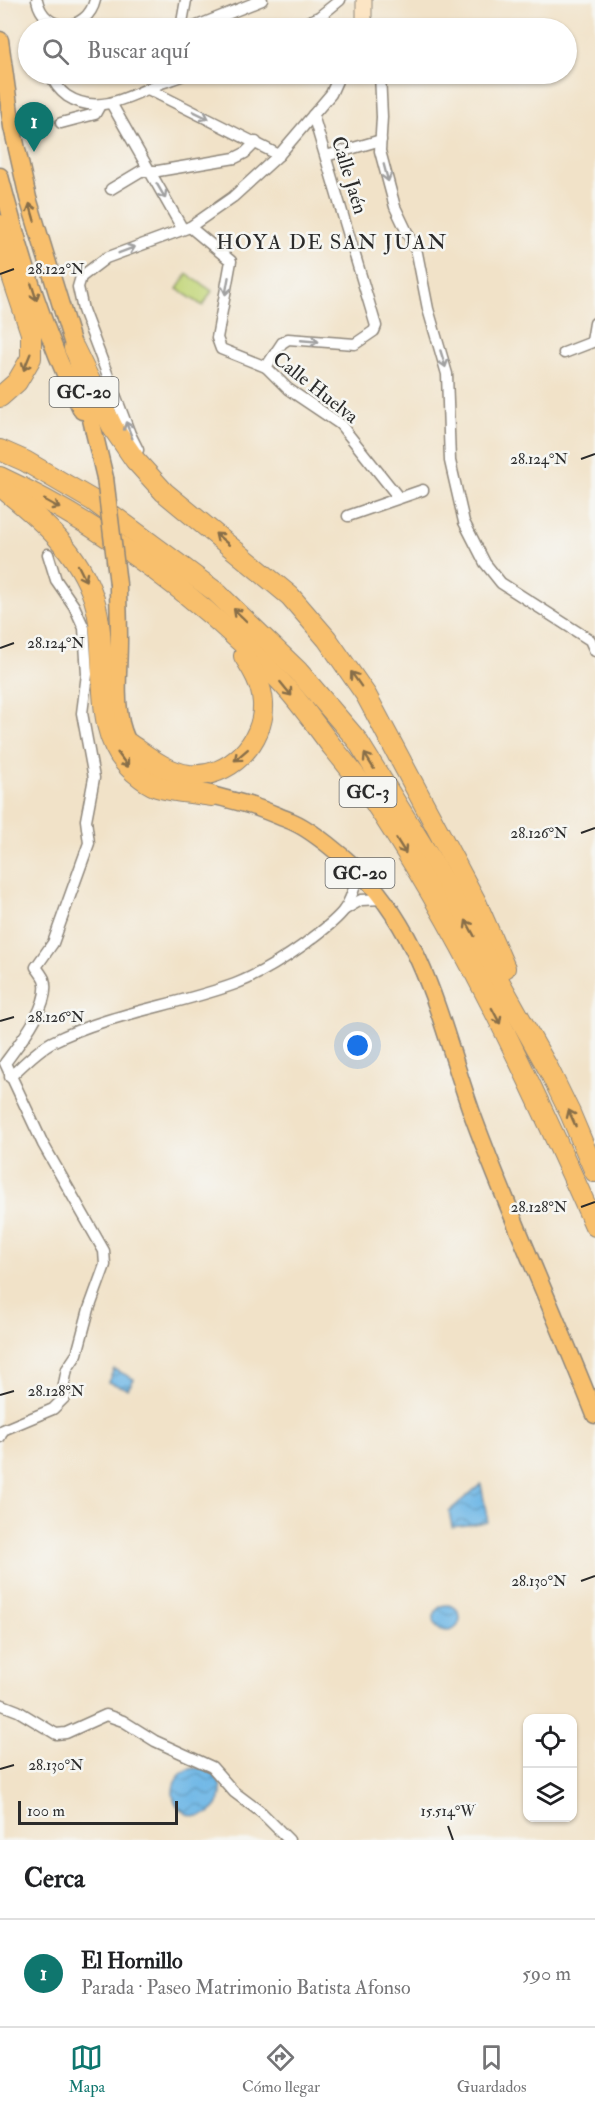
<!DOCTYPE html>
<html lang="es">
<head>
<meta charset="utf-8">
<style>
  :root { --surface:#fff; --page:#f2f2f2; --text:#202124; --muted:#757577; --line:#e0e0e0; --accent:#0f766e }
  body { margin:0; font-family:"IM FELL Double Pica",serif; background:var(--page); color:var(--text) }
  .controls { position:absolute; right:18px; bottom:18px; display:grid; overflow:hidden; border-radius:12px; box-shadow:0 2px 4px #0004 }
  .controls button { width:54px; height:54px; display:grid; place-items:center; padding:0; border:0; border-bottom:2px solid var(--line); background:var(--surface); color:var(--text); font:30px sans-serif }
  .scale { position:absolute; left:18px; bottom:15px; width:160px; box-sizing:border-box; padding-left:6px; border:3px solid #2b2b2b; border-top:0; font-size:16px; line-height:21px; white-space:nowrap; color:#2b2b2b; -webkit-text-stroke:4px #f6f6f2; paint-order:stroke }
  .you { position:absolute; left:358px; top:1046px; width:21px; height:21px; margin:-15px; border:4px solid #fff; border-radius:50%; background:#1a73e8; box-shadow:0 0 0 9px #1a73e833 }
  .badge { display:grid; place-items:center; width:39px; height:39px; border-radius:50%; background:var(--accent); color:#fff; font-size:20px; font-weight:700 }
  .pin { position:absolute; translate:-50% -50px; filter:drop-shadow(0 2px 3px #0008) }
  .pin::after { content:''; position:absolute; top:32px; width:21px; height:18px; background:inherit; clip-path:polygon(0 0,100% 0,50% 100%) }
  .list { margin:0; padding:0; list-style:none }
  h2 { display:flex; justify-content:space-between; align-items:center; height:78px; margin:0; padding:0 24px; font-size:26px }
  h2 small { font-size:20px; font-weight:400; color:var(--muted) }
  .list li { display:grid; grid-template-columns:39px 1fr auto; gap:18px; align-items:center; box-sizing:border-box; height:108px; padding:0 24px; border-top:2px solid var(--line) }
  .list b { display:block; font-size:22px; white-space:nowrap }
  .list p { margin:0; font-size:20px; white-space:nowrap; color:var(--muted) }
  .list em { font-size:20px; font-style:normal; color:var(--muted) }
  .icon { flex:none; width:33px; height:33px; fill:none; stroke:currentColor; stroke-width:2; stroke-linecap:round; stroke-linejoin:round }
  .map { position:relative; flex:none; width:595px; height:1840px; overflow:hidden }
  .search { position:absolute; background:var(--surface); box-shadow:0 2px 4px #0004; left:18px; right:18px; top:18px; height:66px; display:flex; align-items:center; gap:15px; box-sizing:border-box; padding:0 21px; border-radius:33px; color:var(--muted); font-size:22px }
  .sheet { height:186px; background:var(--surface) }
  nav { display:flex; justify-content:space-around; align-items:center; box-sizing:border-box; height:84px; border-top:2px solid var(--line); background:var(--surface); font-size:16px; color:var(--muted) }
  nav a { display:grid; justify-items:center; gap:3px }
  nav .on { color:var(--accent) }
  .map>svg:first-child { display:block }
</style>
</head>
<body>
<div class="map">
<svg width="595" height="1840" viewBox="0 0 595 1840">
  <defs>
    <pattern id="water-waves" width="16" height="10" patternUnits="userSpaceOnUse" patternTransform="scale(1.5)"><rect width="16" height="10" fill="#6eb7e6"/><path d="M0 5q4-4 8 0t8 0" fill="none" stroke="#5b95bb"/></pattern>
  </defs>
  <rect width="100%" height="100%" fill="#f6f6f2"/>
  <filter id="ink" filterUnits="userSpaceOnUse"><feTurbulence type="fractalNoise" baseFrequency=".0167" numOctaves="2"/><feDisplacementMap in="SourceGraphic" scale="12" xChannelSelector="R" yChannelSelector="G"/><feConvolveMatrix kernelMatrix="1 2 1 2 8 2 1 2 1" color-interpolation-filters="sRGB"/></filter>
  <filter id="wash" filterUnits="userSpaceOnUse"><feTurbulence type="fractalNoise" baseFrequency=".008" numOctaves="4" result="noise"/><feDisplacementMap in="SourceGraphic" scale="24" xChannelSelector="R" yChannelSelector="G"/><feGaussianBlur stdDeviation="1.35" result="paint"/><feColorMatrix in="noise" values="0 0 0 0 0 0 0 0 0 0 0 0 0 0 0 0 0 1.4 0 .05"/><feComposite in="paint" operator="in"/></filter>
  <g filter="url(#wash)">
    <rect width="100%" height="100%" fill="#f1e2c8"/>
    <polygon fill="#c2d679" stroke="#768052" stroke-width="1.5" points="187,274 212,291 203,306 177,289"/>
    <g fill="url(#water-waves)" stroke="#4c7188" stroke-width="1.5">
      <polygon points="114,1369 134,1379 128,1389 108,1382"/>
      <polygon points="481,1484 488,1522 452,1527 449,1511"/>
      <circle cx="447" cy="1618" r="13"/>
      <circle cx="197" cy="1792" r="24"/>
    </g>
  </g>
  <g filter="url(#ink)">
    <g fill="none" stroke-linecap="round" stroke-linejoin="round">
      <defs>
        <g id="street">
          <path d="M37,0c7,34 50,33 58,0"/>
          <polyline points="181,28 186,0"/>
          <polyline points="192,28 262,0"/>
          <polyline points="294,28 319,17 340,0"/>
          <polyline points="359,28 364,17 373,28"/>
          <path d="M51,74c2,8 9,17 16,22 29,19 60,2 89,-11 10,-4 20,-7 30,-11"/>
          <polyline points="380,74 382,117 380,151 395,207 417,253 428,309 447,374 450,461 464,522 485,563 501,583 590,640 595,651"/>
          <polyline points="148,89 279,155"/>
          <polyline points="111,103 182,228"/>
          <polyline points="61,123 95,114 100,105"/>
          <polyline points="326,156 381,140"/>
          <polyline points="111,189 141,171 158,171 235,158 245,153 256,142"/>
          <polyline points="190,227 231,261 217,338 221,349 266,367 288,389 340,424 399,498"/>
          <polyline points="592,341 595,323"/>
          <polyline points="564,353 595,341"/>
          <polyline points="266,367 282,343 288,339 355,344 374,331 376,326 313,115"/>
          <polyline points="138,450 130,434 83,310 78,287 81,277 106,258 190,227 233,197 279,155 331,94 340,74"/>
          <polyline points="348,516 423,490"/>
          <polyline points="344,910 361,900 383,899"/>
          <path d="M10,1077c13,-12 27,-27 42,-35 58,-29 123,-36 183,-58 26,-10 49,-25 71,-41 13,-10 28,-20 38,-33 8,-11 11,-25 15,-38"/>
          <path d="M0,1437l3,-7 50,-21 12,-12 -1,-13 3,-15 10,-15 12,-45 16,-44 -1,-14 -61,-107 -38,-81c14,-19 47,-59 39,-84 -2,-4 -5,-8 -8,-12l17,-24 36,-100 -3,-23 8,-42 -12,-65 5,-39 -3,-46 -10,-22 -18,-26 -8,-26"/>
          <polyline points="0,1704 18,1711 56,1734 66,1733 106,1715 123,1721 155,1741 212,1767 234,1792 262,1813 289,1840"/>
        </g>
        <polyline id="secondary" points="364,0 364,17"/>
        <g id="primary">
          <polyline points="0,40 12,127 28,198 74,348 105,478"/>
          <path d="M0,176c21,80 45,160 82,235"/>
          <path d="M118,584c0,18 1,37 1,56 0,28 -4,55 2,83 15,63 80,67 131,83 13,4 26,10 39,15 20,8 54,37 70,52 68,72 81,158 113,246 37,100 82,197 121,296"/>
        </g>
        <g id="highway">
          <polyline points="0,225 9,267 31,333 31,358 17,382 0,397"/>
          <polyline points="74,348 113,428 135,460 164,492 290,596 327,639 366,695 476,902 505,968"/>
          <polyline points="0,450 25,461 92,500 216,592 298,671 357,740 430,858 549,1070 570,1113 595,1172"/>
          <path d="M0,477c103,48 203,122 281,205 18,19 33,41 49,62 13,16 27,33 39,50 91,135 160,284 226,432"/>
          <path d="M0,486c39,32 78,63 94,113 17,54 -7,134 40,173 7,6 14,12 23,15 16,5 36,6 54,9"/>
          <path d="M128,743c18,12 38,29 61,32 40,4 76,-33 74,-72 -1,-18 -10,-33 -19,-47"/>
        </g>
      </defs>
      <use href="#street" stroke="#8e867a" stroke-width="13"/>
      <use href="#secondary" stroke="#8e867a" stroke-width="17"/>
      <use href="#primary" stroke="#8e867a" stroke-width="19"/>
      <use href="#highway" stroke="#8e867a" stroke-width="22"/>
      <use href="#street" stroke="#fff" stroke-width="10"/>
      <use href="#secondary" stroke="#fce5c4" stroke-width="15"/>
      <use href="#primary" stroke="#f8bf6c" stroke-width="16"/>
      <use href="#highway" stroke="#f8bf6c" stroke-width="20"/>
      <defs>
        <polyline id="primary-bridge" points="105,478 118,584"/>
      </defs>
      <use href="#primary-bridge" stroke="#8e867a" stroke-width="19" stroke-linecap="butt"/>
      <use href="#primary-bridge" stroke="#f8bf6c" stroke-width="16"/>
    </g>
    <defs><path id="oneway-shaft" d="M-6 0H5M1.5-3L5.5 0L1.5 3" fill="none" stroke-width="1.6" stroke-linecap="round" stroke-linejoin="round" transform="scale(1.5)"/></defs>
    <g stroke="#a0a0a0">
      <use href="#oneway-shaft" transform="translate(201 115) rotate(26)"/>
      <use href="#oneway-shaft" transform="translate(386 173) rotate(75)"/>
      <use href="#oneway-shaft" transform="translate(161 191) rotate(60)"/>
      <use href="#oneway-shaft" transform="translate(127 250) rotate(-21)"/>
      <use href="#oneway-shaft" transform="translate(227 286) rotate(100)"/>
      <use href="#oneway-shaft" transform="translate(310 341) rotate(5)"/>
      <use href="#oneway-shaft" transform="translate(443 359) rotate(73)"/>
      <use href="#oneway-shaft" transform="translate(129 430) rotate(-112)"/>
    </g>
    <g stroke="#876e48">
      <use href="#oneway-shaft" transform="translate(32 212) rotate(-106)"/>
      <use href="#oneway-shaft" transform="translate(34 292) rotate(72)"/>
      <use href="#oneway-shaft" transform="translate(27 362) rotate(112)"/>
      <use href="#oneway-shaft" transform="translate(52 504) rotate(29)"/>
      <use href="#oneway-shaft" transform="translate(222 539) rotate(-140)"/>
      <use href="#oneway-shaft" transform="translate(82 573) rotate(64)"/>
      <use href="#oneway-shaft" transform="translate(240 615) rotate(-136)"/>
      <use href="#oneway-shaft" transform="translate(356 679) rotate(-125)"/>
      <use href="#oneway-shaft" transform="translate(286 689) rotate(51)"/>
      <use href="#oneway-shaft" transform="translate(241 755) rotate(139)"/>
      <use href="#oneway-shaft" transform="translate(123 760) rotate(53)"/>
      <use href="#oneway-shaft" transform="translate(369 761) rotate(-122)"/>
      <use href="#oneway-shaft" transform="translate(401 846) rotate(58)"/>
      <use href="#oneway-shaft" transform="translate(470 928) rotate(-119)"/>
      <use href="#oneway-shaft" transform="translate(496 1016) rotate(62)"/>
      <use href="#oneway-shaft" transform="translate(572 1118) rotate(-114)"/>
    </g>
  </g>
  <path fill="none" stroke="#2b2b2b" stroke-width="2" d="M0,274l14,-5M581,459l14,-5M0,648l14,-5M581,833l14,-5M0,1021l14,-4M581,1207l14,-5M0,1395l14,-4M581,1581l14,-5M0,1769l14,-4M448,1826l5,14"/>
  <g text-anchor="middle" stroke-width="5" stroke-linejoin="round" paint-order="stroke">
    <g fill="#f6f6f2" stroke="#686867" stroke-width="1.5">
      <rect x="49.5" y="377" width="69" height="30" rx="4.5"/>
      <rect x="339.5" y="777" width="57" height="30" rx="4.5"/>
      <rect x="325.5" y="858" width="69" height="30" rx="4.5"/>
    </g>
    <g font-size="18" font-weight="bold" fill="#2b2b2b">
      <text x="84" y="398">GC-20</text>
      <text x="368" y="798">GC-3</text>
      <text x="360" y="879">GC-20</text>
    </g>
    <g font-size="20" fill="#2b2b2b" stroke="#f6f6f2">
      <text transform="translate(350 175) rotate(73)" y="7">Calle Jaén</text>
      <text transform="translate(316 387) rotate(38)" y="7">Calle Huelva</text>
    </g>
    <g font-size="21" letter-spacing="1.5" fill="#2b2b2b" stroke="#f6f6f2">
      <text x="332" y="249">HOYA DE SAN JUAN</text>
    </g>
  </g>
  <g font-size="15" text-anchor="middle" fill="#2b2b2b" stroke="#f6f6f2" stroke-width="5" stroke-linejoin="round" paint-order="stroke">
    <text x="56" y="274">28.122°N</text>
    <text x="539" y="464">28.124°N</text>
    <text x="56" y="648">28.124°N</text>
    <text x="539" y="838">28.126°N</text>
    <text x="56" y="1022">28.126°N</text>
    <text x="539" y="1212">28.128°N</text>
    <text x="56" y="1396">28.128°N</text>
    <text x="539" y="1586">28.130°N</text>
    <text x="56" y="1770">28.130°N</text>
    <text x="448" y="1816">15.514°W</text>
  </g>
</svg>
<div class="controls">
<button><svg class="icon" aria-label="locate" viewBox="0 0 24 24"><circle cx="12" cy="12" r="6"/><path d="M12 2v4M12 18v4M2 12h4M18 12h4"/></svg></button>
<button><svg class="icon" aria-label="layers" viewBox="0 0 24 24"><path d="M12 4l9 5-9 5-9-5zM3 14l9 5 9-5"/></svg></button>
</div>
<div class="scale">100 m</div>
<div class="you"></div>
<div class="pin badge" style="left:34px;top:152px">1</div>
<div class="search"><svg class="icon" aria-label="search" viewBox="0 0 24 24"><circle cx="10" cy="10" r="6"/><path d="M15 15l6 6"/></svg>Buscar aquí</div>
</div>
<section class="sheet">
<h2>Cerca<small></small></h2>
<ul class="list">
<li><span class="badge">1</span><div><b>El Hornillo</b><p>Parada · Paseo Matrimonio Batista Afonso</p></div><em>590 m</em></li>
</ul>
</section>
<nav>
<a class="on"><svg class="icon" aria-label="map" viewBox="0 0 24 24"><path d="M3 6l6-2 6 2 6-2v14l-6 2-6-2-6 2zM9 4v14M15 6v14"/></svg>Mapa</a>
<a><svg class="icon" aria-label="directions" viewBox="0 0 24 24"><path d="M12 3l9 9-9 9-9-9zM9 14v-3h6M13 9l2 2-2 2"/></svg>Cómo llegar</a>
<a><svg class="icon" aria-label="saved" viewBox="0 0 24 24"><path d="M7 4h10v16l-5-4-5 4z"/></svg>Guardados</a>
</nav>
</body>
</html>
